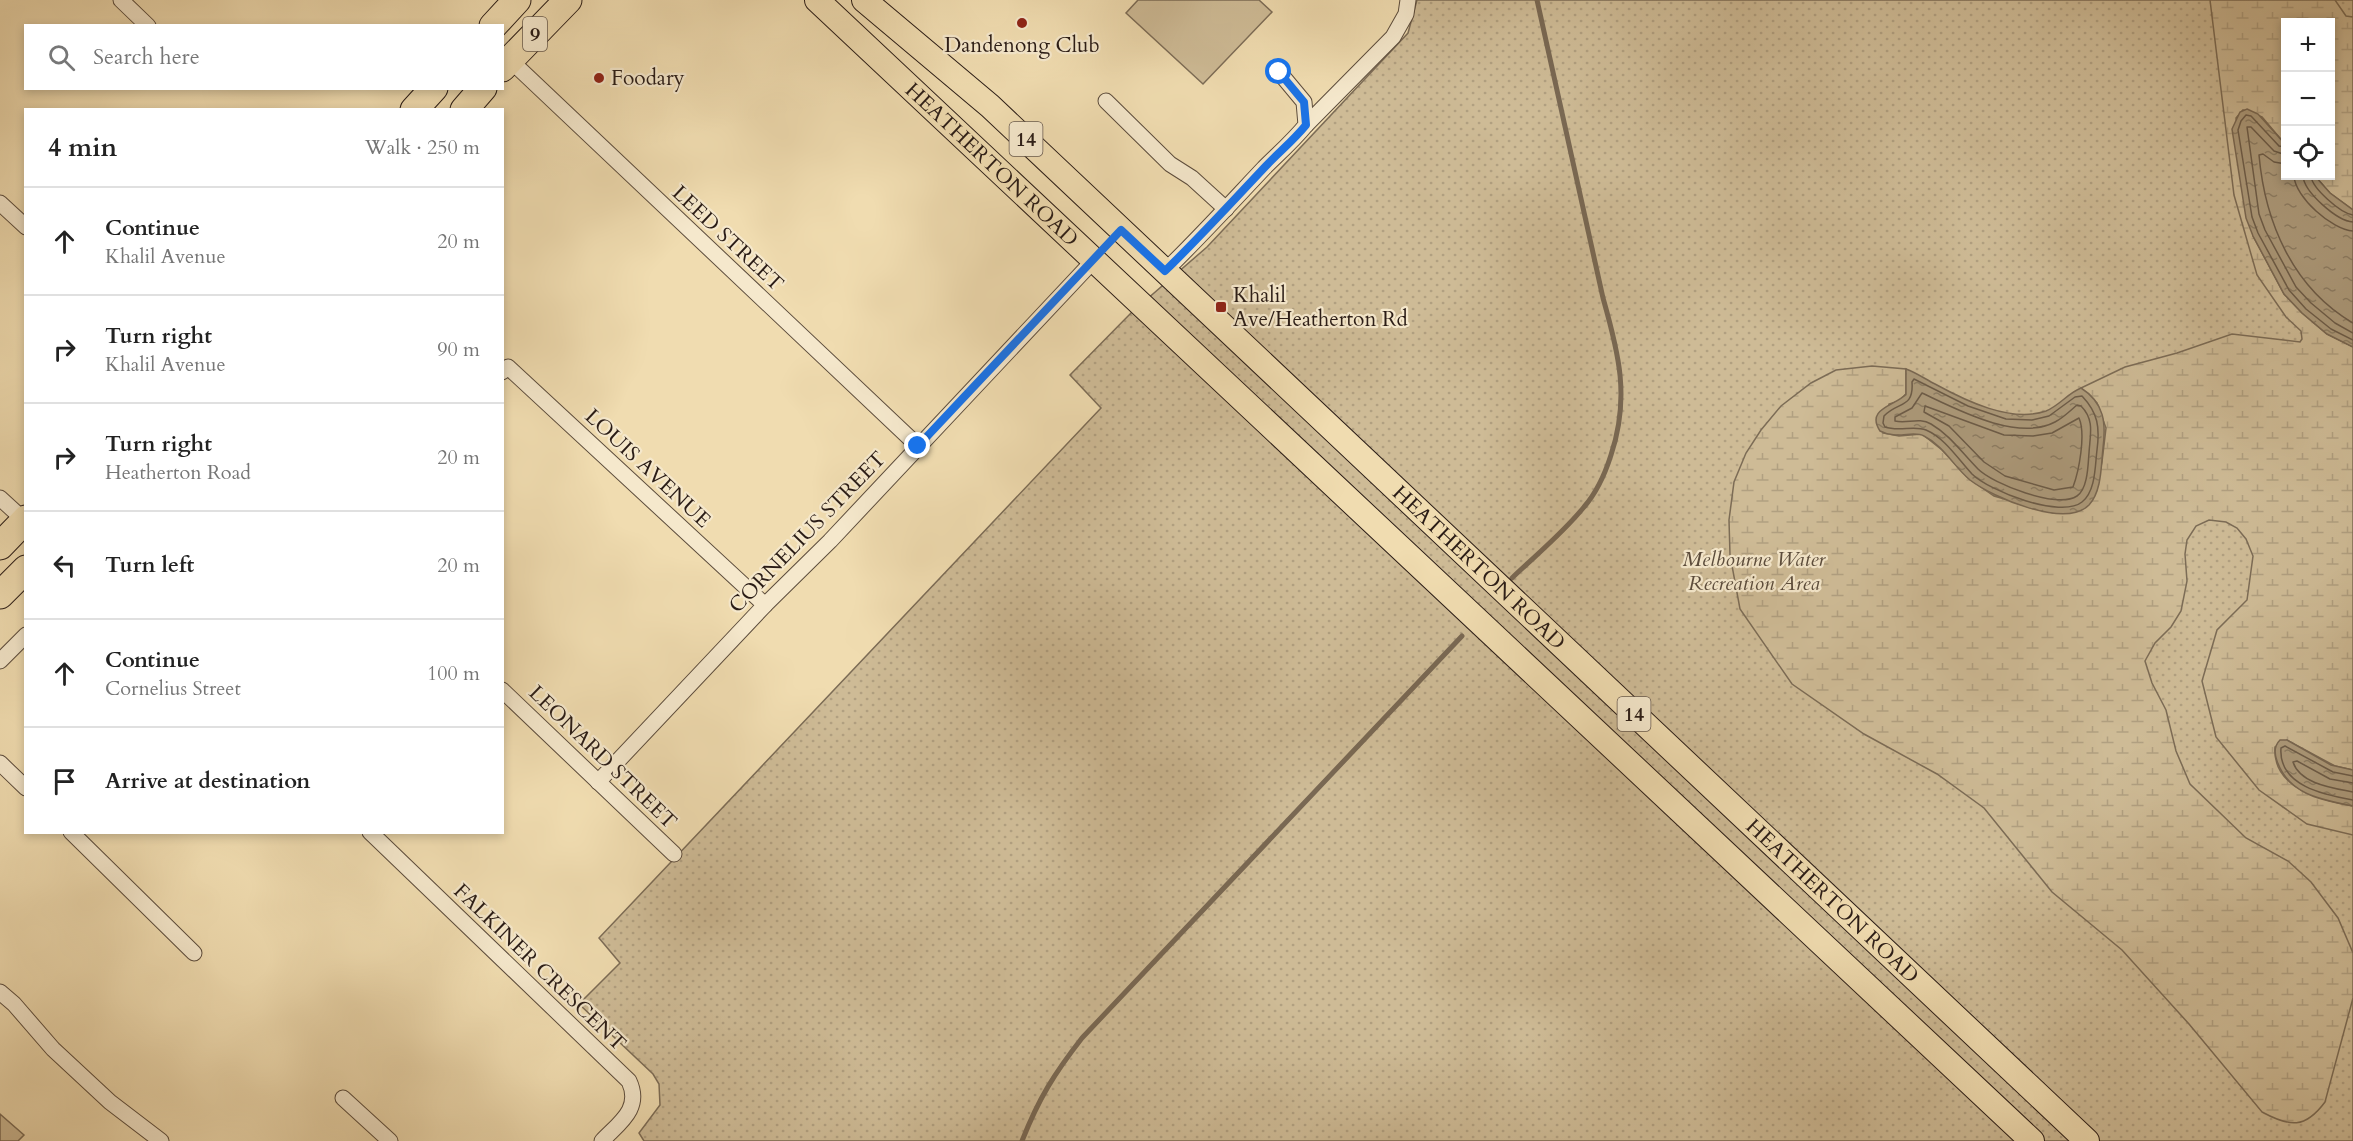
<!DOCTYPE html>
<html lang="en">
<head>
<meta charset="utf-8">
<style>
  :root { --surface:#fff; --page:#f6f6f6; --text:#222; --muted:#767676; --line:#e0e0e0 }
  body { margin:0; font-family:Cardo,serif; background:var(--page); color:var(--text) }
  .controls { position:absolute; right:18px; top:18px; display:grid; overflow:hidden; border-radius:0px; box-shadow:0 3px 9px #0003 }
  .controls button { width:54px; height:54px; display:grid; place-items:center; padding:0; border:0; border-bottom:2px solid var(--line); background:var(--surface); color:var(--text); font:30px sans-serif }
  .stop { position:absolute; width:18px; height:18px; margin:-14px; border:4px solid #1a73e8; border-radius:50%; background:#fff }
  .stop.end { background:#1a73e8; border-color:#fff; box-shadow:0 2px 6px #0008 }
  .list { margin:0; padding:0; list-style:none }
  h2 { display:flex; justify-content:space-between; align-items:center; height:78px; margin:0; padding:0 24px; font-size:26px }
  h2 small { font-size:20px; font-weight:400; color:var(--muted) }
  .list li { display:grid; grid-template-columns:39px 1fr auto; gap:18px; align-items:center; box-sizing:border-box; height:108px; padding:0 24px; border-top:2px solid var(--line) }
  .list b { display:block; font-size:22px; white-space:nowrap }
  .list p { margin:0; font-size:20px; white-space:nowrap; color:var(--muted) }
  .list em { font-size:20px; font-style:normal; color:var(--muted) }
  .icon { flex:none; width:33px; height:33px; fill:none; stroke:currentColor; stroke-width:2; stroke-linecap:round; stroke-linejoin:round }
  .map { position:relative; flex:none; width:2353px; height:1141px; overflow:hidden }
  .search { position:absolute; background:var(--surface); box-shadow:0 3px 9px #0003; left:24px; top:24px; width:480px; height:66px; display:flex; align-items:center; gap:15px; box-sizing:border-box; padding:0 21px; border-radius:0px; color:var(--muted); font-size:22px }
  .panel { position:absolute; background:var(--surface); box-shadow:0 3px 9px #0003; left:24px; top:108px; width:480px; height:726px; border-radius:0px }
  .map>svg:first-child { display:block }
</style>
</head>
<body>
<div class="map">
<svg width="2353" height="1141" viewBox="0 0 2353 1141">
  <defs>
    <pattern id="grass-dots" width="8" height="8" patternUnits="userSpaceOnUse" patternTransform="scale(1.5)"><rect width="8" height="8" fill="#cebb96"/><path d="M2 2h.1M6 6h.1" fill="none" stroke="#b1a081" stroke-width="1.8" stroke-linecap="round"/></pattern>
    <pattern id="wetland-marsh" width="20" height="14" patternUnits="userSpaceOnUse" patternTransform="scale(1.5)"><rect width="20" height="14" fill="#cebb96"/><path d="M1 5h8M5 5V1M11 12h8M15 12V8" fill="none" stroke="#b1a081"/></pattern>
    <pattern id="water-ripples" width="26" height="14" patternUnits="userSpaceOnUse" patternTransform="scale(1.5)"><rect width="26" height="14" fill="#ad9b7c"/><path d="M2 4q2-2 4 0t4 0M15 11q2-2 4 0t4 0" fill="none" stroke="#8d7e65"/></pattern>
  </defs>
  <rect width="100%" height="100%" fill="#f0dcb0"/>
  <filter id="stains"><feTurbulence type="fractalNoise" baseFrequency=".00333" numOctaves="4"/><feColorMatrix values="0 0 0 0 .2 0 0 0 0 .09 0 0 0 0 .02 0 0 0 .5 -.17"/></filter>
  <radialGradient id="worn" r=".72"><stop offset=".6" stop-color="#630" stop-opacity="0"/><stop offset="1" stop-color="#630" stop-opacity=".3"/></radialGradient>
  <path fill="url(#grass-dots)" stroke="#7c6c56" stroke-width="1.5" fill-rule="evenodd" d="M1417,0h936v1141h-1709l-5,-8 21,-28 -1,-21 -6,-10 -74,-70 41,-41 -21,-25 502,-530 -31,-33 61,-62 76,-66 201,-214zM2286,22h44v154h-44z"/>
  <path fill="url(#wetland-marsh)" stroke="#7c6c56" stroke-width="1.5" d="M2210,0h125l11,16 7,1v193l-23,-17 -15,-17h15v-154h-44l-1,122 -23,-27 -19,-7 -7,8 17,118 31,58 18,19 25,21 26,13v423l-18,-4 -48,-26 -12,7c-3,42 47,53 78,59v29l-46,-11 -48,-34 -43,-53 -14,-56 15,-51 30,-30 6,-44 -7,-17 -9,-11 -11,-6 -17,-2 -13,6 -9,14 -2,14 2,27 -6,30 -10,16 -16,16 -10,18 7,22 14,27 10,41 14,33 56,54 42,23 23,21 27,36 15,35v45l-28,104c-20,27 -35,25 -63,10l-73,-88 -67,-74 -70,-58 -68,-84 -47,-34 -73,-40 -72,-50 -52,-75 -10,-54 -1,-35 5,-38 12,-29 15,-23 20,-24 30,-23 25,-13 36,-4 34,3v25l-7,7 -10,3 -6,29 16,3 23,-2 20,16 26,28 26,18 59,17 20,-1 23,-21 6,-29 4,-34 -9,-25 -16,-15 44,-21 52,-14 55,-19 68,8 2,-3 -1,-8 -15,-14 -29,-42 -23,-80z"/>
  <g fill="#cebb96" stroke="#7c6c56" stroke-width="1.5">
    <polygon points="1138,0 1259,0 1272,12 1203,84 1126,13"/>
    <polygon points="0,1114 24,1135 18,1141 0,1141"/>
  </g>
  <g fill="url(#water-ripples)" stroke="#796853" stroke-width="1.5">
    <polygon points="2247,109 2258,114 2285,144 2286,176 2315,176 2330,193 2353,210 2353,347 2327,334 2302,313 2284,294 2253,236 2246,218 2232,129 2240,112"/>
    <path d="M1906,369c11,4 19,10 29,15 31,17 76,39 111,27 13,-5 22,-18 35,-23 24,15 25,36 22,60 -2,17 -1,43 -14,57 -24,24 -97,-8 -119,-25 -16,-13 -26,-34 -46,-44 -10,-6 -28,4 -44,-5 -15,-23 16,-25 26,-37z"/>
    <path d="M2280,740h7l44,25 22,5v36c-31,-6 -64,-11 -76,-45 -3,-8 -3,-15 3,-21z"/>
  </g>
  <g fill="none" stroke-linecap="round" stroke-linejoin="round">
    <g stroke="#6c5c49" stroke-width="1.5">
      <polyline points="2286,147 2279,146 2251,116 2246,115 2241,121 2238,130 2252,217 2258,233 2289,290 2306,309 2331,329 2353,340"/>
      <polyline points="2286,155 2274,151 2251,127 2247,127 2259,214 2265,230 2296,287 2311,303 2335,323 2353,333"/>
      <path d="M2286,164l-12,-2 -11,-8 -4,1c6,68 34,133 94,168"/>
      <path d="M2294,176c1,21 38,54 59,55"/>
      <path d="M2303,176c1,16 34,45 50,46"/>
      <path d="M2311,176c1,12 29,37 42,39"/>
      <path d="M1914,379l54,27 38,13 26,1 17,-4 26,-19 7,-1c16,17 18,31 15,54 -2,15 -1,41 -15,52 -21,17 -93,-11 -110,-28 -14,-15 -27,-36 -46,-44 -12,-5 -27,2 -41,-3l-2,-4 1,-7c14,-15 30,-7 28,-34z"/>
      <path d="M1922,393c34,16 95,49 133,29 8,-4 15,-11 22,-17l4,1c14,14 9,29 8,47 -1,11 -1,36 -12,43 -20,13 -84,-12 -99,-27 -16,-16 -28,-34 -47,-45 -12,-7 -24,0 -36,-3v-4l17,-9z"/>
      <path d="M1925,406l79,29 29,1 19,-3 27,-15c7,16 0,53 -6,69l-19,3 -49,-14 -21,-14 -35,-36 -25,-14z"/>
      <path d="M2353,776l-20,-4 -48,-26 -4,2c-3,38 44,47 72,52"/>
      <path d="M2353,783l-23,-4 -33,-18 -4,1c7,22 40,26 60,30"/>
    </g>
    <g stroke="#796853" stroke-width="5">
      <path d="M1512,578c24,-23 51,-45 72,-71 13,-15 21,-33 27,-52 19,-57 8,-101 -8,-157l-66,-298"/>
      <path d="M1022,1141c17,-43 32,-67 60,-103l380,-402"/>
    </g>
    <defs>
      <g id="street">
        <polyline points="121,0 148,26"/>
        <polyline points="510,60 918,446"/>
        <polyline points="1106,101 1170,164 1192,178 1226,209"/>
        <polyline points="1306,125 1393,37 1406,14 1408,0"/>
        <polyline points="0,203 26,227"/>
        <path d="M1165,271c34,-33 66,-68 99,-103 14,-14 29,-27 42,-43l-2,-23 -25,-30"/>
        <polyline points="502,372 508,367 765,605"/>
        <polyline points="0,498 24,520"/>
        <polyline points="0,661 26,635"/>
        <polyline points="502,690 674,854"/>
        <polyline points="0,763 26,788"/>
        <polyline points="598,782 765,605 830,541 1095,259"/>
        <polyline points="71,832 194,953"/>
        <path d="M370,832l259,249c13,28 -10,42 -27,60"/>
        <polyline points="0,992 14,1004 53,1049 110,1102 161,1141"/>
        <polyline points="343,1098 390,1141"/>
      </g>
      <g id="primary">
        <path id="s1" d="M817,0l1215,1141"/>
        <path id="s2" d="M864,0l126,106 1097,1035"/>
      </g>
      <g id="highway">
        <polyline points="493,26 517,0"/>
        <polyline points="502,68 568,0"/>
        <polyline points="414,110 434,88"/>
        <polyline points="464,110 483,88"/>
        <polyline points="0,546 26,519"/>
        <polyline points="0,595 26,569"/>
      </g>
    </defs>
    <use href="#street" stroke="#5c4c3c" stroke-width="17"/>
    <use href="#primary" stroke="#2a1c16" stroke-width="26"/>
    <use href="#highway" stroke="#2a1c16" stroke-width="29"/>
    <use href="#street" stroke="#f5e8cc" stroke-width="15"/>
    <use href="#primary" stroke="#f0dcb0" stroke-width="24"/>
    <use href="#highway" stroke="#f0dcb0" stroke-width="27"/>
  </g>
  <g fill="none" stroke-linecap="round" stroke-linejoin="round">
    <path stroke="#1a73e8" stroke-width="8" d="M918,446l203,-216 44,41c34,-33 66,-68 99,-103 14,-15 29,-27 42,-43l-2,-23 -25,-30"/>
  </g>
  <g fill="#8f2418" stroke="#f5e8cc" stroke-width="2">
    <circle cx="1022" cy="23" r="6"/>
    <circle cx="599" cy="78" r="6"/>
    <rect x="1215" y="301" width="12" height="12" rx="3"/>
  </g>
  <g text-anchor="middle" stroke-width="4.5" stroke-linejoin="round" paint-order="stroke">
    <g fill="#f5e8cc" stroke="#67594d" stroke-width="1.5">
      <rect x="523" y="17" width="24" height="34" rx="4.5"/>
      <rect x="1009.5" y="122" width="33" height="34" rx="4.5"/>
      <rect x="1617.5" y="697" width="33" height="34" rx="4.5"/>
    </g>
    <g font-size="20" font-weight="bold" fill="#2a1c16">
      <text x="535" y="41">9</text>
      <text x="1026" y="146">14</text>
      <text x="1634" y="721">14</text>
    </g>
    <g font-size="21" fill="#2a1c16" stroke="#f5e8cc" text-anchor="start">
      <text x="1022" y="52" text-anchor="middle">Dandenong Club</text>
      <text x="611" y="85">Foodary</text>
      <text x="1233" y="302">Khalil<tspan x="1233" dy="24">Ave/Heatherton Rd</tspan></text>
    </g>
    <g font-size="21" fill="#2a1c16" stroke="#f5e8cc">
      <text dy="7" stroke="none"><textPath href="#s1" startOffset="240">HEATHERTON ROAD</textPath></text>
      <text transform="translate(728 238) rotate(43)" y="7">LEED STREET</text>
      <text transform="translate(648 468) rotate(43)" y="7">LOUIS AVENUE</text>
      <text transform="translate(807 532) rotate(-46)" y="7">CORNELIUS STREET</text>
      <text dy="7" stroke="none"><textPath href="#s2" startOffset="837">HEATHERTON ROAD</textPath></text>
      <text transform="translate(603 757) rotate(44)" y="7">LEONARD STREET</text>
      <text dy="7" stroke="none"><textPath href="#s2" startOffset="1323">HEATHERTON ROAD</textPath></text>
      <text transform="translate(540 967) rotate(44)" y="7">FALKINER CRESCENT</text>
    </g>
    <g font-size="21" font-style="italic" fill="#5b4c3c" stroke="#f5e8cc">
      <text x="1754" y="566">Melbourne Water<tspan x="1754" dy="24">Recreation Area</tspan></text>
    </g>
  </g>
  <rect width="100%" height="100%" filter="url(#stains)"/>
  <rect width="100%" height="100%" fill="url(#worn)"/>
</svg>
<div class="controls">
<button>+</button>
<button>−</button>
<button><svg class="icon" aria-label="locate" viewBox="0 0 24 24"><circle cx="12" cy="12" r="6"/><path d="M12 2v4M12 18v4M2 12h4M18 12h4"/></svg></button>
</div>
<div class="stop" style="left:1279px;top:72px"></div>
<div class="stop end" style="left:918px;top:446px"></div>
<div class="search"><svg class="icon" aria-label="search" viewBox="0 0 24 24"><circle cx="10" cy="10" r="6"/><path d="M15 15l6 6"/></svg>Search here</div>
<section class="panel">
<h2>4 min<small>Walk · 250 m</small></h2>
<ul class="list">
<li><svg class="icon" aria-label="ahead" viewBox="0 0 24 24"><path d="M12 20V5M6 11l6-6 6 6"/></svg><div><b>Continue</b><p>Khalil Avenue</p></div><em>20 m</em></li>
<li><svg class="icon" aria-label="right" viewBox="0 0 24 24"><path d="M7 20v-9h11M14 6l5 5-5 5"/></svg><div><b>Turn right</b><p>Khalil Avenue</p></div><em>90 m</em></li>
<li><svg class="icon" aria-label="right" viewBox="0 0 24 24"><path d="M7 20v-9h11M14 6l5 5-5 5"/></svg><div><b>Turn right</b><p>Heatherton Road</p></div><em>20 m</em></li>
<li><svg class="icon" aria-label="left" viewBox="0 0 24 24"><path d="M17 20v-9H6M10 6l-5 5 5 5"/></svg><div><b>Turn left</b></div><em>20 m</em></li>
<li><svg class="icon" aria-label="ahead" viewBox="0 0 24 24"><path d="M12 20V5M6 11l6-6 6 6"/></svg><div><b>Continue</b><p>Cornelius Street</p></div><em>100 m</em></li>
<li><svg class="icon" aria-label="arrive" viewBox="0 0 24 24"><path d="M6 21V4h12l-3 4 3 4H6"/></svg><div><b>Arrive at destination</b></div></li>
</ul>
</section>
</div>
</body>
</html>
